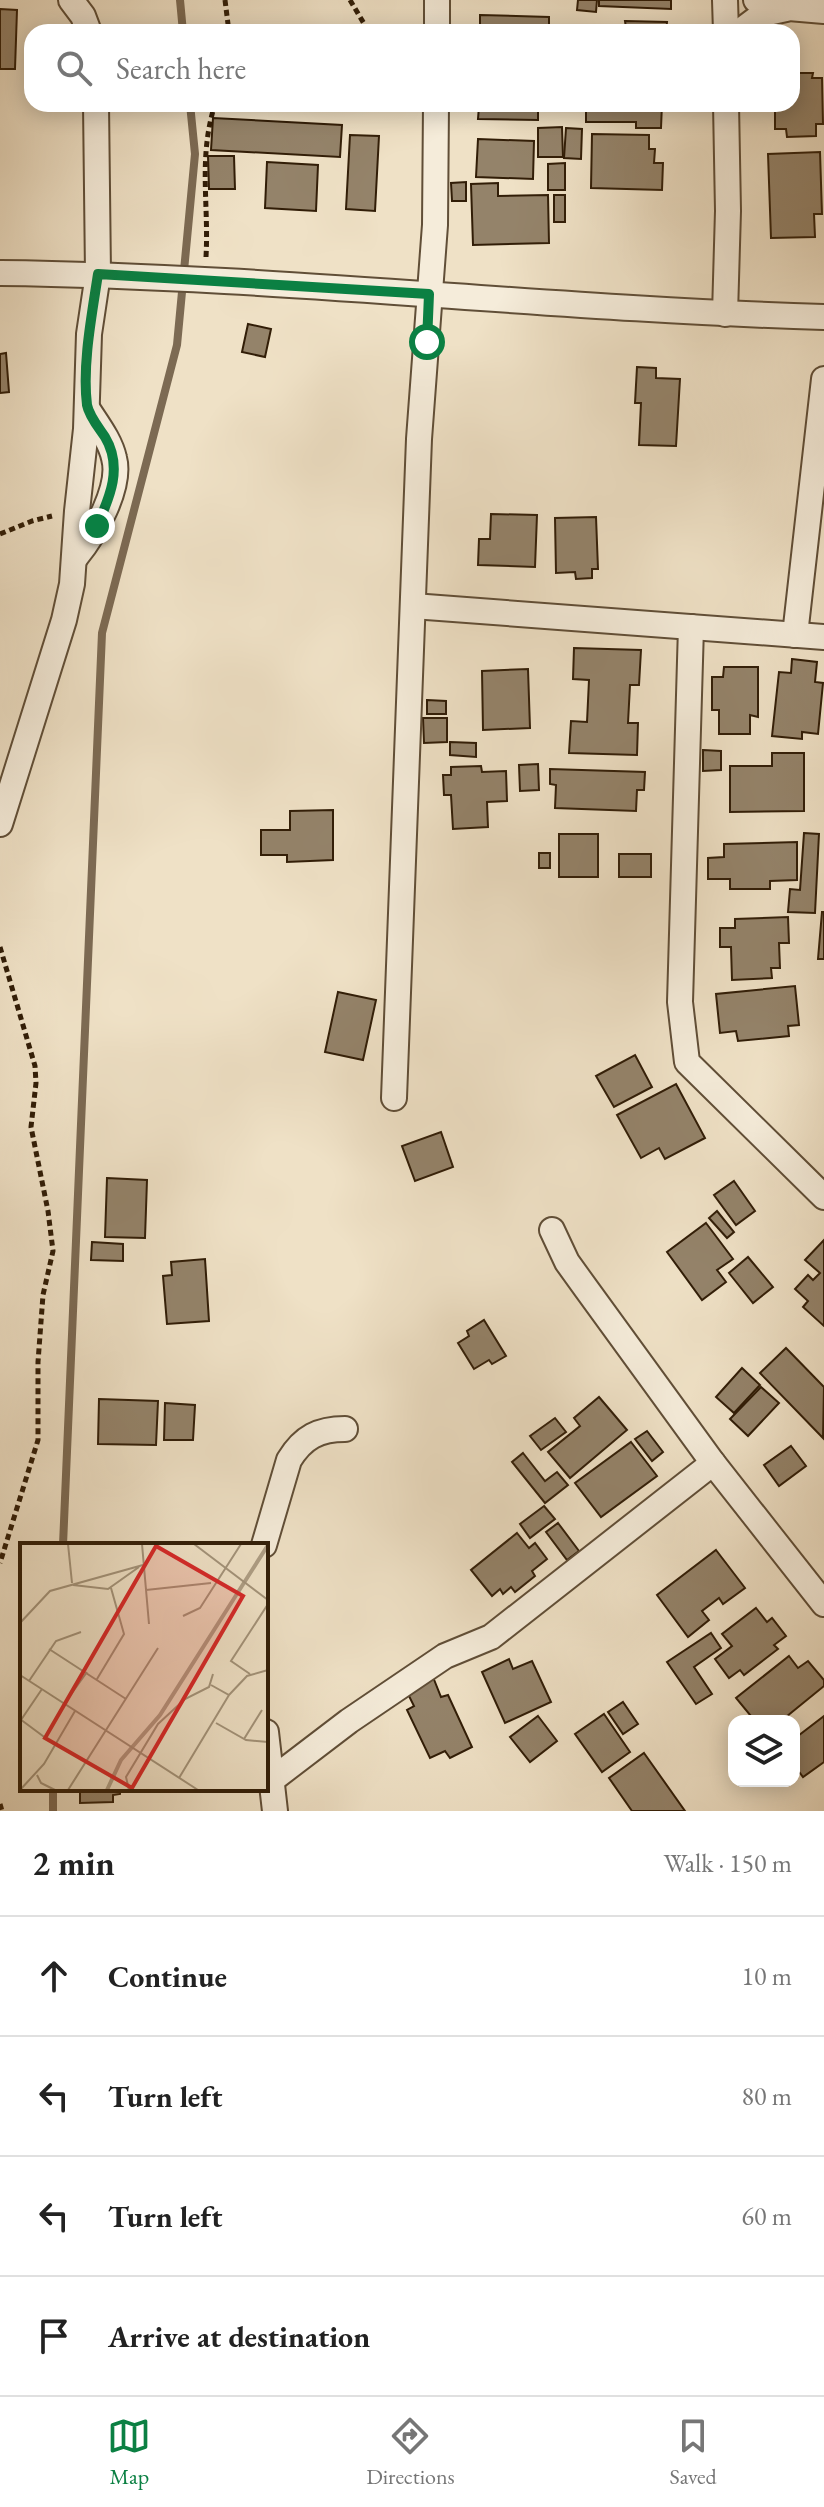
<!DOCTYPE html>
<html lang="en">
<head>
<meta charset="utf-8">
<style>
  :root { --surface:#fff; --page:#f6f6f6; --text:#222; --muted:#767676; --line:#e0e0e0; --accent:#0b8043 }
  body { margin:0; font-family:"EB Garamond",serif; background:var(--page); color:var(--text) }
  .controls { position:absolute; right:24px; bottom:24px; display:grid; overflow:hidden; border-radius:16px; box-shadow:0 4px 20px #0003 }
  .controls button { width:72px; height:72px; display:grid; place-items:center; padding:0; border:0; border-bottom:2px solid var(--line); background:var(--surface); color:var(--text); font:40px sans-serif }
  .stop { position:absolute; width:24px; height:24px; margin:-18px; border:6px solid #0b8043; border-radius:50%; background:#fff }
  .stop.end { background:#0b8043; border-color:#fff; box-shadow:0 2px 8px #0008 }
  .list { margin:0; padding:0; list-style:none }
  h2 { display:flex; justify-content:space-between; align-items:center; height:104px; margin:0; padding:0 32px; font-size:34px }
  h2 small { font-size:26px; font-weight:400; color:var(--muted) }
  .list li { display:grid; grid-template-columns:52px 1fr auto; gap:24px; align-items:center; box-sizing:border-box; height:120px; padding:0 32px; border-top:2px solid var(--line) }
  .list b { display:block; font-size:30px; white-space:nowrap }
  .list em { font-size:26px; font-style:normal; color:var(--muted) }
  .icon { flex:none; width:44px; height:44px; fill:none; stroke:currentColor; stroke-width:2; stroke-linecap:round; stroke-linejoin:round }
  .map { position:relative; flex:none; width:824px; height:1811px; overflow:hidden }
  .search { position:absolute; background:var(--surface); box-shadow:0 4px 20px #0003; left:24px; right:24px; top:24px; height:88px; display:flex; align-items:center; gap:20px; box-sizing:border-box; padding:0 28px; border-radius:24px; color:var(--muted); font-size:30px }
  .sheet { height:584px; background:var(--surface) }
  nav { display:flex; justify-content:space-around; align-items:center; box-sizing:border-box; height:112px; border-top:2px solid var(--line); background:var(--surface); font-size:22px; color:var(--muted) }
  nav a { display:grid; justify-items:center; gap:4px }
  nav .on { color:var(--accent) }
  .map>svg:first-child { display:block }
</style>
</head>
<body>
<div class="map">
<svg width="824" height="1811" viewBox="0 0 824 1811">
  <rect width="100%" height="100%" fill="#efe1c6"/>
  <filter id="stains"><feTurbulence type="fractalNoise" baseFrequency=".0025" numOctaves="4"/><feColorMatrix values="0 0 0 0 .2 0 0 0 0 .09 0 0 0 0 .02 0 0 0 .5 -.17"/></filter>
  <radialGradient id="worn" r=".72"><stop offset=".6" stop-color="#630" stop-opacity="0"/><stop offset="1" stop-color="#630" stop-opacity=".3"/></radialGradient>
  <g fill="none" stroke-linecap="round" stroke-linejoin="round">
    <g stroke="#7c6a53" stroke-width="8">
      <polyline points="180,0 183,32"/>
      <polyline points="63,1545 102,633 177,345 195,154 190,104"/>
      <polyline points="53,1811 53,1789"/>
    </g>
  </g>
  <g fill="#94836a" stroke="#311d07" stroke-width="2">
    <polygon points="578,0 597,0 596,12 577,10"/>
    <polygon points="599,0 671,0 671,9 599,6"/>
    <polygon points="0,9 17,10 15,69 0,69"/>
    <polygon points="480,15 549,17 549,32 480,32"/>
    <polygon points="771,18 783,32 755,32"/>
    <polygon points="625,21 667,22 666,32 595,32 595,27 626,28"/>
    <polygon points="792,73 813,73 812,78 822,78 823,124 816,124 816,136 787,137 786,129 775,129 775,106 765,106 765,104 792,104"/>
    <polygon points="472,104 538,104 538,120 478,119 479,106"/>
    <polygon points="586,104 662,104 661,128 636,128 636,122 586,122"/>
    <polygon points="213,118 342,125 340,157 211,150"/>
    <polygon points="562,127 563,157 538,157 538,128"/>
    <polygon points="566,128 582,129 581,159 564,158"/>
    <polygon points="592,134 649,135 649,149 655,149 654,163 663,163 662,190 591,188"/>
    <polygon points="350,135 379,136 375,211 346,209"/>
    <polygon points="478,139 534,141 533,179 476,177"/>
    <polygon points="820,152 822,214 814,214 815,237 771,238 768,154"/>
    <polygon points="208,156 234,156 235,189 209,189"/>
    <polygon points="267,162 318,165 316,211 265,208"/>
    <polygon points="565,163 565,190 548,190 548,164"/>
    <polygon points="466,182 466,201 452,201 451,183"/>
    <polygon points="498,183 498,196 548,195 549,243 473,245 471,184"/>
    <rect x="554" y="195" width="11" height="27"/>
    <polygon points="248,324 271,329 265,357 242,352"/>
    <polygon points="6,353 9,392 0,393 0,354"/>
    <polygon points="637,367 656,368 656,378 680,379 676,446 639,445 641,403 635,403"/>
    <polygon points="491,514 537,515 535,567 478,565 479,539 490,539"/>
    <polygon points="596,517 598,569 592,569 592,578 576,579 575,572 556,573 555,518"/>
    <polygon points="574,648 641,650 639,685 630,685 628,723 638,723 637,755 569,753 571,721 587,722 589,680 573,679"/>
    <polygon points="792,659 817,662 815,682 823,683 818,734 802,732 802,739 772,736 779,672 791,673"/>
    <polygon points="724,667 758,667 758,717 750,715 750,734 719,734 719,710 712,710 712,677 723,677"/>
    <polygon points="528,669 530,728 483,730 482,671"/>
    <polygon points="427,700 446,701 446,714 427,714"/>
    <polygon points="423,718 447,718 447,742 424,743"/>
    <polygon points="450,742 476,743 476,757 450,755"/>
    <polygon points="703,750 721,751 721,770 703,771"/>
    <polygon points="772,753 804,753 804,811 730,812 730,766 772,766"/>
    <polygon points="538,764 539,790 520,791 519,765"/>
    <polygon points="481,766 482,772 506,771 507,801 487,802 488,827 453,829 451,795 444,795 443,775 451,775 451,767"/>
    <polygon points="550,769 645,772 644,790 637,790 636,811 555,808 556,785 550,784"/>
    <polygon points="333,810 333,860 287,862 287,855 261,855 261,830 290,830 290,811"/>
    <polygon points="804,833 819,834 815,913 788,912 790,889 800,890"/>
    <rect x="559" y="834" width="39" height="43"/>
    <polygon points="797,842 797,880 770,881 770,889 730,889 730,879 708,879 708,858 724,857 724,844"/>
    <rect x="539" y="853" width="11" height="15"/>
    <rect x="619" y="854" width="32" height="23"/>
    <polygon points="822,912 824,912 824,959 818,959"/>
    <polygon points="788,917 789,943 779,943 780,968 771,968 772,978 732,980 731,947 720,947 720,928 735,928 735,919"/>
    <polygon points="795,986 799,1025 788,1026 789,1036 738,1041 736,1031 720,1033 716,994"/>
    <polygon points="338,992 376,1000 363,1060 325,1052"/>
    <polygon points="635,1055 652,1087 614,1107 596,1076"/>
    <polygon points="676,1084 705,1138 665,1159 659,1148 641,1158 617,1115"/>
    <polygon points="441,1132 453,1167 415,1181 402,1146"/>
    <polygon points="107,1178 147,1180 145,1238 105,1237"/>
    <polygon points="734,1181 755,1211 736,1225 714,1195"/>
    <polygon points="717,1211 734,1232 727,1238 709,1218"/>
    <polygon points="706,1223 733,1259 717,1270 726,1282 702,1300 667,1252"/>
    <polygon points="824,1240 824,1326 803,1307 808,1301 795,1289 808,1275 813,1280 820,1273 805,1260"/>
    <polygon points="92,1242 123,1244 123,1261 91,1260"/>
    <polygon points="748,1257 773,1287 753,1303 729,1273"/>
    <polygon points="205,1259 209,1321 167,1324 163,1276 172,1275 171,1262"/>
    <polygon points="484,1320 506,1356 492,1364 489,1360 474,1369 458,1343 469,1336 467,1331"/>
    <polygon points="786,1348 824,1387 823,1438 760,1373"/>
    <polygon points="742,1368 760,1385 734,1413 716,1397"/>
    <polygon points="761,1387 779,1403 748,1436 730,1419"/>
    <polygon points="599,1397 627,1430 570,1478 548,1452 580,1426 574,1418"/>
    <polygon points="99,1399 158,1401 156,1445 98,1444"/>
    <polygon points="165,1403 195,1405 193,1440 164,1440"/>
    <polygon points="555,1418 566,1432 541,1450 530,1436"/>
    <polygon points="647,1431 663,1452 652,1461 635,1439"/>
    <polygon points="631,1442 657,1476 601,1517 575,1483"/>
    <polygon points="791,1446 806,1466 779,1486 764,1465"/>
    <polygon points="523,1453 545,1481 557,1472 568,1485 545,1503 512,1462"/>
    <polygon points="544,1506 555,1519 530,1538 520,1524"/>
    <polygon points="558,1523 579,1551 567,1560 546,1532"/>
    <polygon points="517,1533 529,1548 535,1543 547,1559 532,1571 535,1576 515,1592 511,1587 503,1594 500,1589 492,1596 471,1570"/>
    <polygon points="716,1550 745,1588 723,1604 719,1598 702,1611 709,1620 688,1637 657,1595"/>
    <polygon points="756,1608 767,1622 772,1618 786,1636 774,1645 778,1649 744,1675 740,1670 729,1678 715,1659 732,1646 722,1634"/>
    <polygon points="711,1633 721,1648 694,1667 712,1694 696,1704 667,1662"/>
    <polygon points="789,1656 798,1668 808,1661 824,1680 824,1686 781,1721 776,1721 774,1717 769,1721 755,1721 736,1698"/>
    <polygon points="509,1659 513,1669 532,1661 551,1702 505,1723 482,1672"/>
    <polygon points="433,1677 441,1697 448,1695 472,1747 450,1758 445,1751 430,1758 407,1710 414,1706 406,1690"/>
    <polygon points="623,1702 638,1724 623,1734 608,1712"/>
    <polygon points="604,1714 630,1752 602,1772 575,1734"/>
    <polygon points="538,1716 557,1741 530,1762 510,1737"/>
    <polygon points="824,1716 824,1762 803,1777 794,1765 794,1739"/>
    <polygon points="644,1753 685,1811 632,1811 609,1778"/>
    <polygon points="80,1789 120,1789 120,1794 113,1795 113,1802 80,1803"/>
  </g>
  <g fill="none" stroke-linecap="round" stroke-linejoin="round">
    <defs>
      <g id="street">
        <polyline points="71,0 83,16 89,32"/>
        <polyline points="725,0 726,32"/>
        <polyline points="756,0 777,7 824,11"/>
        <polyline points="437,32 437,0"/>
        <polyline points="739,32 763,14 786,9"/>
        <path d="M0,273c275,3 549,36 824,44"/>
        <polyline points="725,314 728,211 726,104"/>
        <path d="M76,557c18,-22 46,-70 38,-99 -4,-18 -17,-34 -27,-50"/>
        <polyline points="413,606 824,637"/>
        <polyline points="691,627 680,1002 687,1062 824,1197"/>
        <polyline points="795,635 824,379"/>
        <polyline points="0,824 64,620 72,584 77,511 86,429 89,334 98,274 96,104"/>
        <polyline points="394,1098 419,439 435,225 436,104"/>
        <polyline points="552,1230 567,1262 585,1287 713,1463 824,1604"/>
        <path d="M264,1545l25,-85c14,-23 30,-31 56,-31"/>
        <polyline points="266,1732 275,1811"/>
        <polyline points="273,1779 349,1721 445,1656 491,1637 713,1463"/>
      </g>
    </defs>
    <use href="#street" stroke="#604e37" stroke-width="28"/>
    <g stroke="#311d07" stroke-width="5" stroke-dasharray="6 4" stroke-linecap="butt">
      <polyline points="225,0 229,32"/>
      <polyline points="350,0 369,32"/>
      <path d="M206,257c3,-54 -8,-99 9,-153"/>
      <polyline points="0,534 32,521 52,516"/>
      <polyline points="0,947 35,1066 36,1083 31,1127 48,1211 53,1251 43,1295 38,1362 38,1440 0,1563"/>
      <polyline points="0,1804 2,1811"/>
    </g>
    <use href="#street" stroke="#f5ecda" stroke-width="24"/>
  </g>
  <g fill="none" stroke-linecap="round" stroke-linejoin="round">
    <path stroke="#0b8043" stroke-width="10" d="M97,526c13,-29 26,-59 8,-89 -6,-9 -16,-21 -18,-32 -5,-40 5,-91 11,-131l331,20 -2,48"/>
  </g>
  <g transform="translate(20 1543)">
    <rect width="248" height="248" fill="#efe1c6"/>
    <path fill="none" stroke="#ae9e85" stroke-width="4" d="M87,247l14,-30 39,-45 108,-170"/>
    <path fill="none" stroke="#a3937a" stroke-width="2" d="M48,1l4,39M122,1l7,80M174,1l74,56M53,42l35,4 31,-22M126,47l65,-7M163,73l17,-8 41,-64M0,80l30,-32 93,-26M29,106l77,50M230,131l-19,-13 37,-57M0,132l178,115M77,136l27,-45 -13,-46M9,138l27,-40 25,-9M191,142l18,10 18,-19 21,-6M44,161l23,-32M0,176l35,26M1,177l21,-31M196,180l30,17 22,2M224,196l18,-29M17,232l4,8 14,7M159,235l50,-83M0,247l24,-26 31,-53M48,247l90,-142M109,247l-3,-13 32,-53 27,-25 24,-12 4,-13"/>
    <path fill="#d62828" fill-opacity="0.15" stroke="#d62828" stroke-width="4" d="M136,3l87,50 -111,192 -87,-50z"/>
    <rect width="248" height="248" fill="none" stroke="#311d07" stroke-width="4"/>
  </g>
  <rect width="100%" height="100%" filter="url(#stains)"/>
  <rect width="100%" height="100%" fill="url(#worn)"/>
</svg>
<div class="controls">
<button><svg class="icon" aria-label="layers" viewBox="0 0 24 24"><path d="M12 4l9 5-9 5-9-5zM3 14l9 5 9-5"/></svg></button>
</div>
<div class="stop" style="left:427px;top:342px"></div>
<div class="stop end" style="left:97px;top:526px"></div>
<div class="search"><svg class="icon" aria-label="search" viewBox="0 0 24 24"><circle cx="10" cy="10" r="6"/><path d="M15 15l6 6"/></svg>Search here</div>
</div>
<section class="sheet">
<h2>2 min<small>Walk · 150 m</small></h2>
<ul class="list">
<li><svg class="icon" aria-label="ahead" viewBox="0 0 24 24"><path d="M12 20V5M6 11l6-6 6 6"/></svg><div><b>Continue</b></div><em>10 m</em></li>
<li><svg class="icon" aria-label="left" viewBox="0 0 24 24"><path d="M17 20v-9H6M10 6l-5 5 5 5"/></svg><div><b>Turn left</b></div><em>80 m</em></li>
<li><svg class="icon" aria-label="left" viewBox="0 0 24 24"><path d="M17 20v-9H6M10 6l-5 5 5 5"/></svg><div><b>Turn left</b></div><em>60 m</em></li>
<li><svg class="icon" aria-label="arrive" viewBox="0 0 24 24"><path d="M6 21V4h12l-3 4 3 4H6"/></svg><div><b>Arrive at destination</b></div></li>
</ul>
</section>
<nav>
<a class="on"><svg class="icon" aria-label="map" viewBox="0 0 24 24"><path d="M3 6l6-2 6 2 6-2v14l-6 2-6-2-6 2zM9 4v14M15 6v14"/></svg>Map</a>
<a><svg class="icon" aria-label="directions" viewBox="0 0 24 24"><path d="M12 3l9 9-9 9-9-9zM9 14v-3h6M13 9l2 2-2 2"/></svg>Directions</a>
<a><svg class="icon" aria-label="saved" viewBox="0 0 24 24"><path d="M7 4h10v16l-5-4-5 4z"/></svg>Saved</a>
</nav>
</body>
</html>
